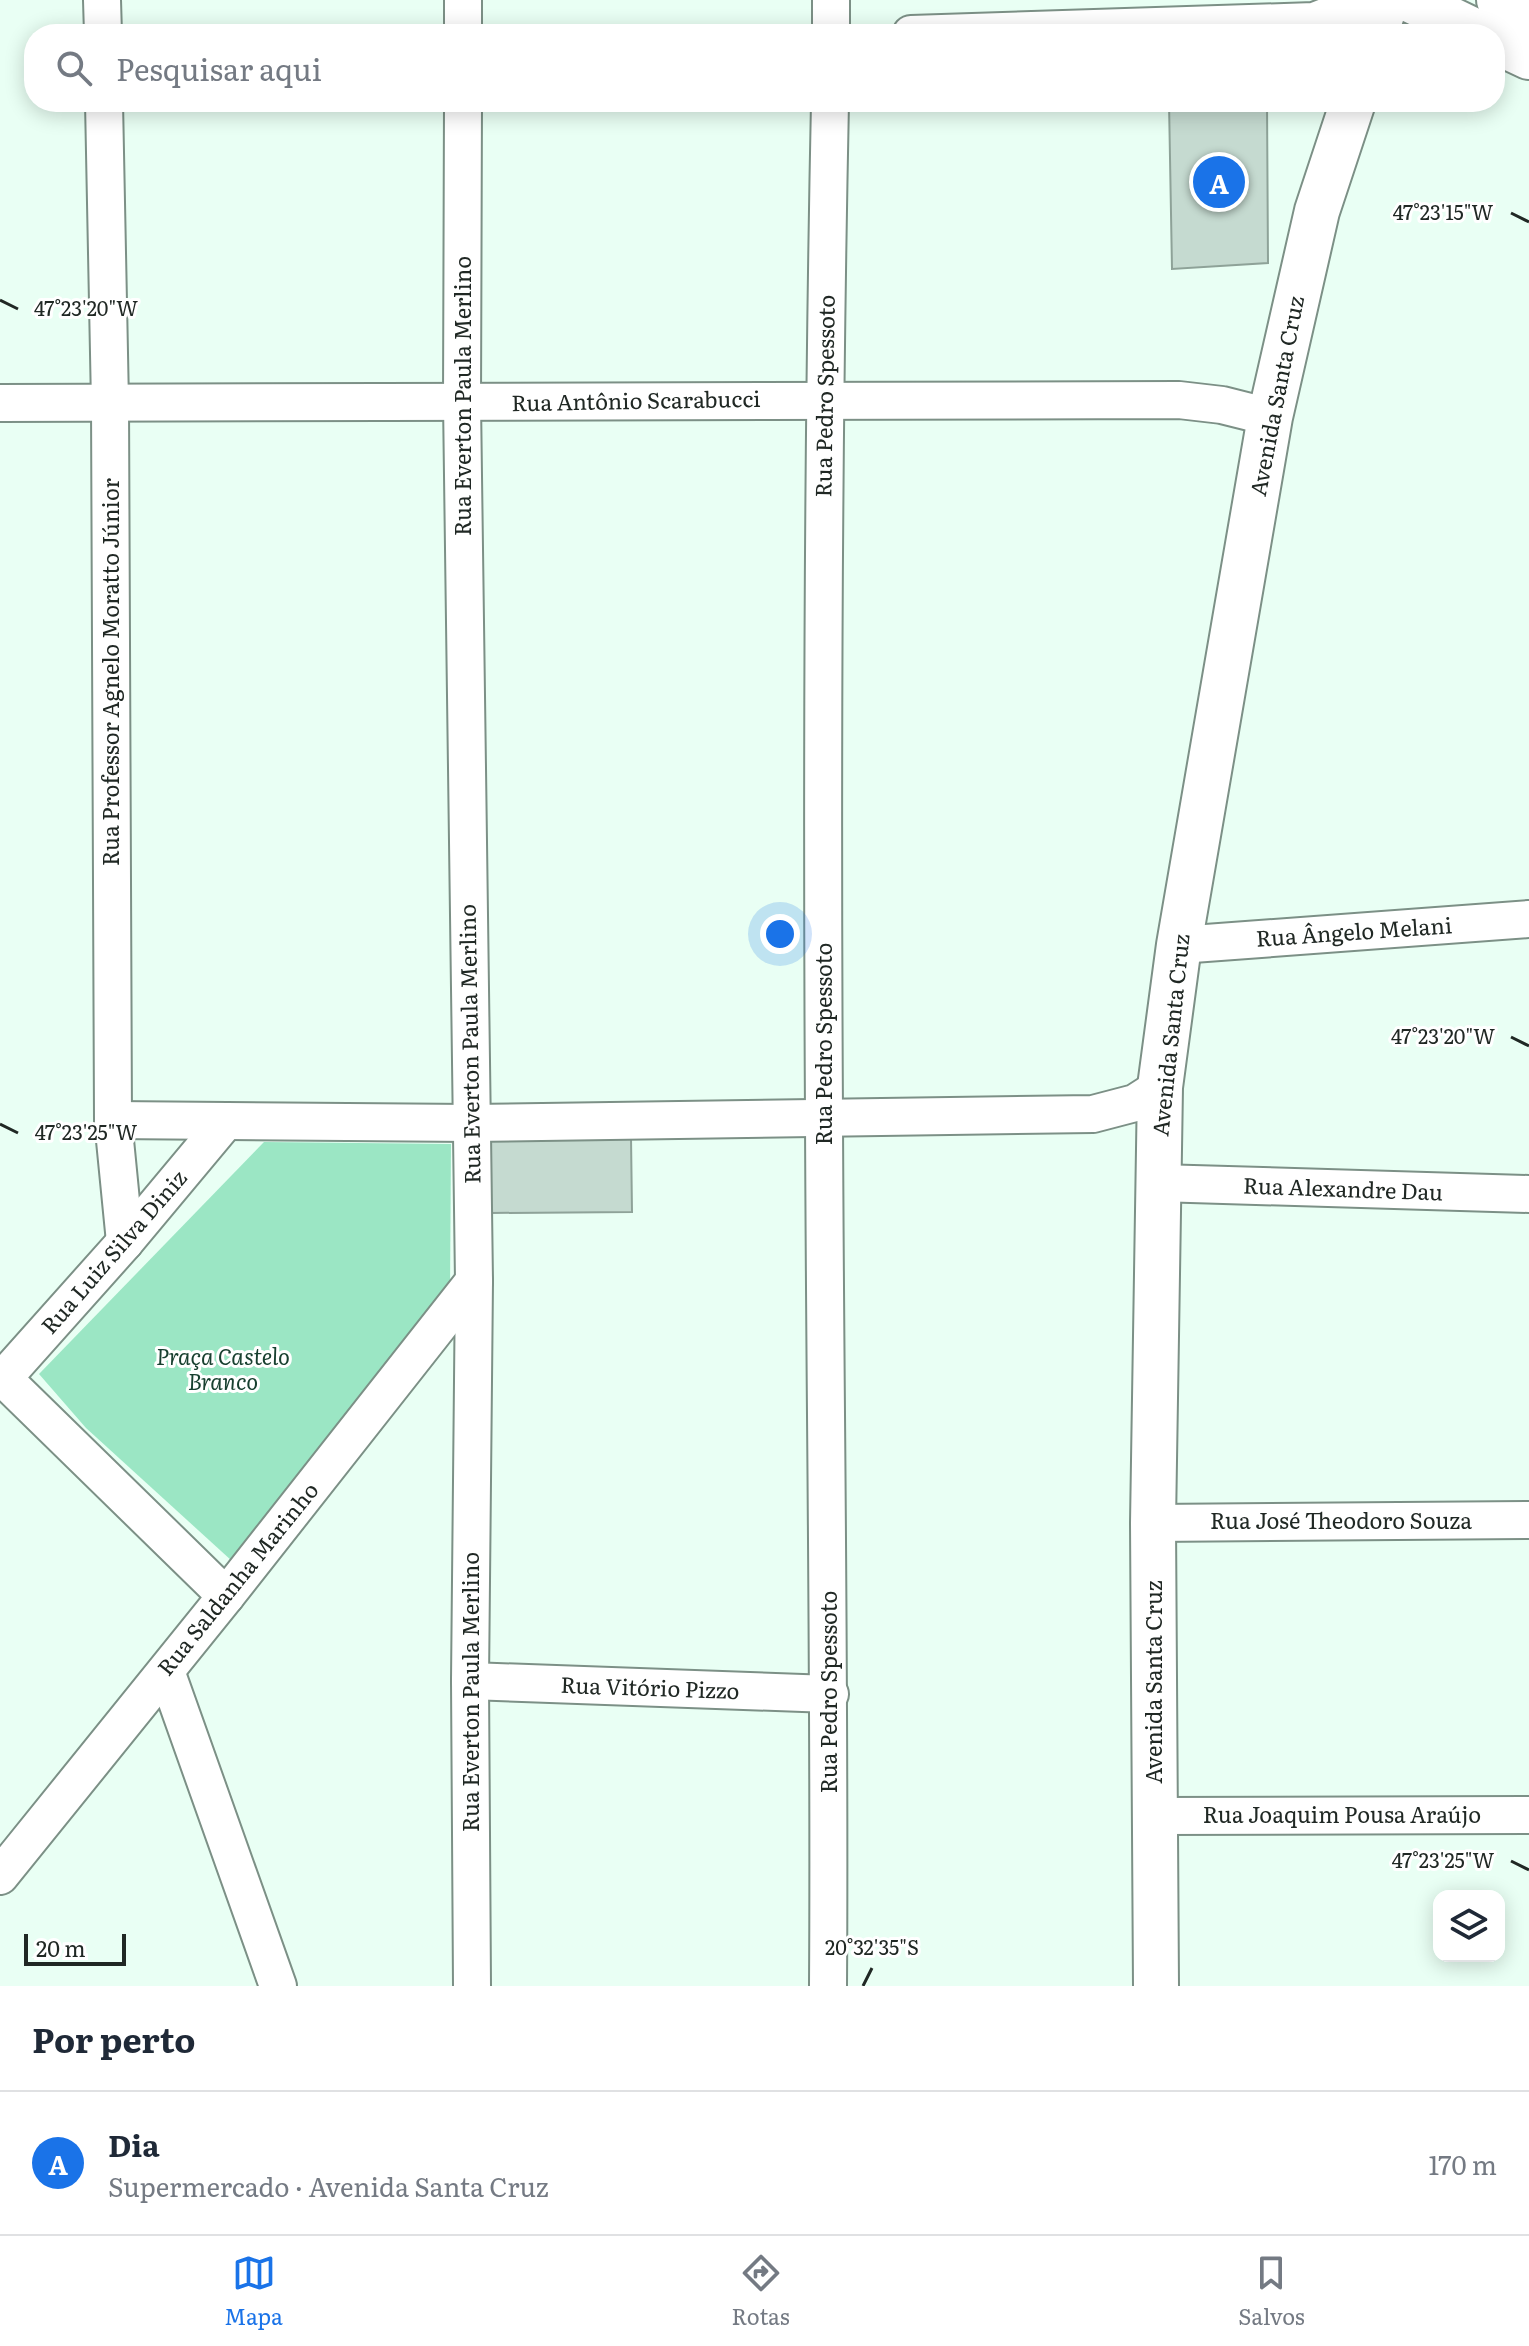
<!DOCTYPE html>
<html lang="pt">
<head>
<meta charset="utf-8">
<style>
  :root { --surface:#fff; --page:#f2f2f3; --text:#1f2937; --muted:#747a83; --line:#e0e1e3; --accent:#1a73e8 }
  body { margin:0; font-family:Literata,serif; background:var(--page); color:var(--text) }
  .controls { position:absolute; right:24px; bottom:24px; display:grid; overflow:hidden; border-radius:16px; box-shadow:0 4px 20px #0003 }
  .controls button { width:72px; height:72px; display:grid; place-items:center; padding:0; border:0; border-bottom:2px solid var(--line); background:var(--surface); color:var(--text); font:40px sans-serif }
  .scale { position:absolute; left:24px; bottom:20px; width:102px; box-sizing:border-box; padding-left:8px; border:4px solid #202824; border-top:0; font-size:22px; line-height:28px; white-space:nowrap; color:#202824; -webkit-text-stroke:6px #fff; paint-order:stroke }
  .you { position:absolute; left:780px; top:934px; width:28px; height:28px; margin:-20px; border:6px solid #fff; border-radius:50%; background:#1a73e8; box-shadow:0 0 0 12px #1a73e833 }
  .badge { display:grid; place-items:center; width:52px; height:52px; border-radius:50%; background:var(--accent); color:#fff; font-size:26px; font-weight:700 }
  .pin { position:absolute; translate:-50% -50%; border:4px solid #fff; box-shadow:0 2px 8px #0006 }
  .list { margin:0; padding:0; list-style:none }
  h2 { display:flex; justify-content:space-between; align-items:center; height:104px; margin:0; padding:0 32px; font-size:34px }
  h2 small { font-size:26px; font-weight:400; color:var(--muted) }
  .list li { display:grid; grid-template-columns:52px 1fr auto; gap:24px; align-items:center; box-sizing:border-box; height:144px; padding:0 32px; border-top:2px solid var(--line) }
  .list b { display:block; font-size:30px; white-space:nowrap }
  .list p { margin:0; font-size:26px; white-space:nowrap; color:var(--muted) }
  .list em { font-size:26px; font-style:normal; color:var(--muted) }
  .icon { flex:none; width:44px; height:44px; fill:none; stroke:currentColor; stroke-width:2; stroke-linecap:round; stroke-linejoin:round }
  .map { position:relative; flex:none; width:1529px; height:1986px; overflow:hidden }
  .search { position:absolute; background:var(--surface); box-shadow:0 4px 20px #0003; left:24px; right:24px; top:24px; height:88px; display:flex; align-items:center; gap:20px; box-sizing:border-box; padding:0 28px; border-radius:32px; color:var(--muted); font-size:30px }
  .sheet { height:248px; background:var(--surface) }
  nav { display:flex; justify-content:space-around; align-items:center; box-sizing:border-box; height:112px; border-top:2px solid var(--line); background:var(--surface); font-size:22px; color:var(--muted) }
  nav a { display:grid; justify-items:center; gap:4px }
  nav .on { color:var(--accent) }
  .map>svg:first-child { display:block }
</style>
</head>
<body>
<div class="map">
<svg width="1529" height="1986" viewBox="0 0 1529 1986">
  <rect width="100%" height="100%" fill="#e9fff4"/>
  <polygon fill="#9be6c4" points="264,1142 451,1144 450,1293 232,1561 86,1428 39,1374"/>
  <g fill="#c5dad0" stroke="#8ea298" stroke-width="2">
    <polygon points="1169,102 1267,102 1268,263 1172,269"/>
    <polygon points="491,1137 631,1137 632,1212 491,1213"/>
  </g>
  <g fill="none" stroke-linecap="round" stroke-linejoin="round">
    <defs>
      <g id="minor">
        <polyline points="102,0 103,34"/>
        <polyline points="463,34 463,0"/>
        <polyline points="831,34 831,0"/>
        <polyline points="911,34 1314,21 1369,0"/>
        <polyline points="104,102 110,403 113,1120 125,1242"/>
        <polyline points="463,102 462,402 474,1281 470,1681 472,1986"/>
        <polyline points="0,403 1179,400 1222,405 1270,417"/>
        <polyline points="1179,945 1529,919"/>
        <polyline points="113,1120 471,1123 1093,1114 1135,1103 1160,1087"/>
        <polyline points="1158,1183 1529,1194"/>
        <polyline points="0,1375 226,1596"/>
        <polyline points="0,1382 125,1242 226,1121"/>
        <polyline points="1153,1523 1529,1520"/>
        <polyline points="166,1671 278,1986"/>
        <polyline points="470,1681 830,1694"/>
        <polyline points="1155,1816 1529,1815"/>
        <polyline points="0,1876 226,1596 474,1281"/>
        <path d="M828,1986c2,-290 -3,-581 -4,-871 -2,-338 -1,-675 6,-1013"/>
      </g>
      <g id="tertiary">
        <polyline points="1375,34 1387,0"/>
        <polyline points="1156,1986 1153,1523 1160,1087 1179,945 1270,417 1317,211 1353,102"/>
      </g>
      <g id="secondary">
        <polyline points="1410,0 1481,34"/>
        <polyline points="1499,0 1529,14"/>
        <polyline points="1495,41 1529,57"/>
      </g>
    </defs>
    <use href="#minor" stroke="#7c9086" stroke-width="40"/>
    <use href="#tertiary" stroke="#7c9086" stroke-width="48"/>
    <use href="#secondary" stroke="#7c9086" stroke-width="48"/>
    <use href="#minor" stroke="#fff" stroke-width="36"/>
    <use href="#tertiary" stroke="#fff" stroke-width="44"/>
    <use href="#secondary" stroke="#fff" stroke-width="44"/>
  </g>
  <path fill="none" stroke="#202824" stroke-width="3" d="M1511,213l18,9M0,300l18,9M1511,1037l18,9M0,1124l18,9M1511,1861l18,9M863,1986l9,-18"/>
  <g text-anchor="middle" stroke-width="6" stroke-linejoin="round" paint-order="stroke">
    <g font-size="22" fill="#202824" stroke="#fff">
      <text transform="translate(463 396) rotate(-90)" y="8">Rua Everton Paula Merlino</text>
      <text transform="translate(825 396) rotate(-89)" y="8">Rua Pedro Spessoto</text>
      <text transform="translate(1277 396) rotate(-79)" y="8">Avenida Santa Cruz</text>
      <text transform="translate(636 401) rotate(-1)" y="8">Rua Antônio Scarabucci</text>
      <text transform="translate(111 672) rotate(-90)" y="8">Rua Professor Agnelo Moratto Júnior</text>
      <text transform="translate(1354 932) rotate(-4)" y="8">Rua Ângelo Melani</text>
      <text transform="translate(1171 1035) rotate(-84)" y="8">Avenida Santa Cruz</text>
      <text transform="translate(470 1044) rotate(-91)" y="8">Rua Everton Paula Merlino</text>
      <text transform="translate(824 1044) rotate(-90)" y="8">Rua Pedro Spessoto</text>
      <text transform="translate(1343 1189) rotate(2)" y="8">Rua Alexandre Dau</text>
      <text transform="translate(114 1252) rotate(-49)" y="8">Rua Luiz Silva Diniz</text>
      <text x="1341" y="1529">Rua José Theodoro Souza</text>
      <text transform="translate(238 1579) rotate(-51)" y="8">Rua Saldanha Marinho</text>
      <text transform="translate(1154 1682) rotate(-90)" y="8">Avenida Santa Cruz</text>
      <text transform="translate(650 1688) rotate(2)" y="8">Rua Vitório Pizzo</text>
      <text transform="translate(471 1692) rotate(-90)" y="8">Rua Everton Paula Merlino</text>
      <text transform="translate(829 1692) rotate(-90)" y="8">Rua Pedro Spessoto</text>
      <text x="1342" y="1823">Rua Joaquim Pousa Araújo</text>
    </g>
    <g font-size="22" font-style="italic" fill="#184030" stroke="#fff">
      <text x="223" y="1365">Praça Castelo<tspan x="223" dy="25">Branco</tspan></text>
    </g>
  </g>
  <g font-size="20" text-anchor="middle" fill="#202824" stroke="#fff" stroke-width="6" stroke-linejoin="round" paint-order="stroke">
    <text x="1443" y="220">47°23'15"W</text>
    <text x="86" y="316">47°23'20"W</text>
    <text x="1443" y="1044">47°23'20"W</text>
    <text x="86" y="1140">47°23'25"W</text>
    <text x="1443" y="1868">47°23'25"W</text>
    <text x="872" y="1955">20°32'35"S</text>
  </g>
</svg>
<div class="controls">
<button><svg class="icon" aria-label="layers" viewBox="0 0 24 24"><path d="M12 4l9 5-9 5-9-5zM3 14l9 5 9-5"/></svg></button>
</div>
<div class="scale">20 m</div>
<div class="you"></div>
<div class="pin badge" style="left:1219px;top:182px">A</div>
<div class="search"><svg class="icon" aria-label="search" viewBox="0 0 24 24"><circle cx="10" cy="10" r="6"/><path d="M15 15l6 6"/></svg>Pesquisar aqui</div>
</div>
<section class="sheet">
<h2>Por perto<small></small></h2>
<ul class="list">
<li><span class="badge">A</span><div><b>Dia</b><p>Supermercado · Avenida Santa Cruz</p></div><em>170 m</em></li>
</ul>
</section>
<nav>
<a class="on"><svg class="icon" aria-label="map" viewBox="0 0 24 24"><path d="M3 6l6-2 6 2 6-2v14l-6 2-6-2-6 2zM9 4v14M15 6v14"/></svg>Mapa</a>
<a><svg class="icon" aria-label="directions" viewBox="0 0 24 24"><path d="M12 3l9 9-9 9-9-9zM9 14v-3h6M13 9l2 2-2 2"/></svg>Rotas</a>
<a><svg class="icon" aria-label="saved" viewBox="0 0 24 24"><path d="M7 4h10v16l-5-4-5 4z"/></svg>Salvos</a>
</nav>
</body>
</html>
